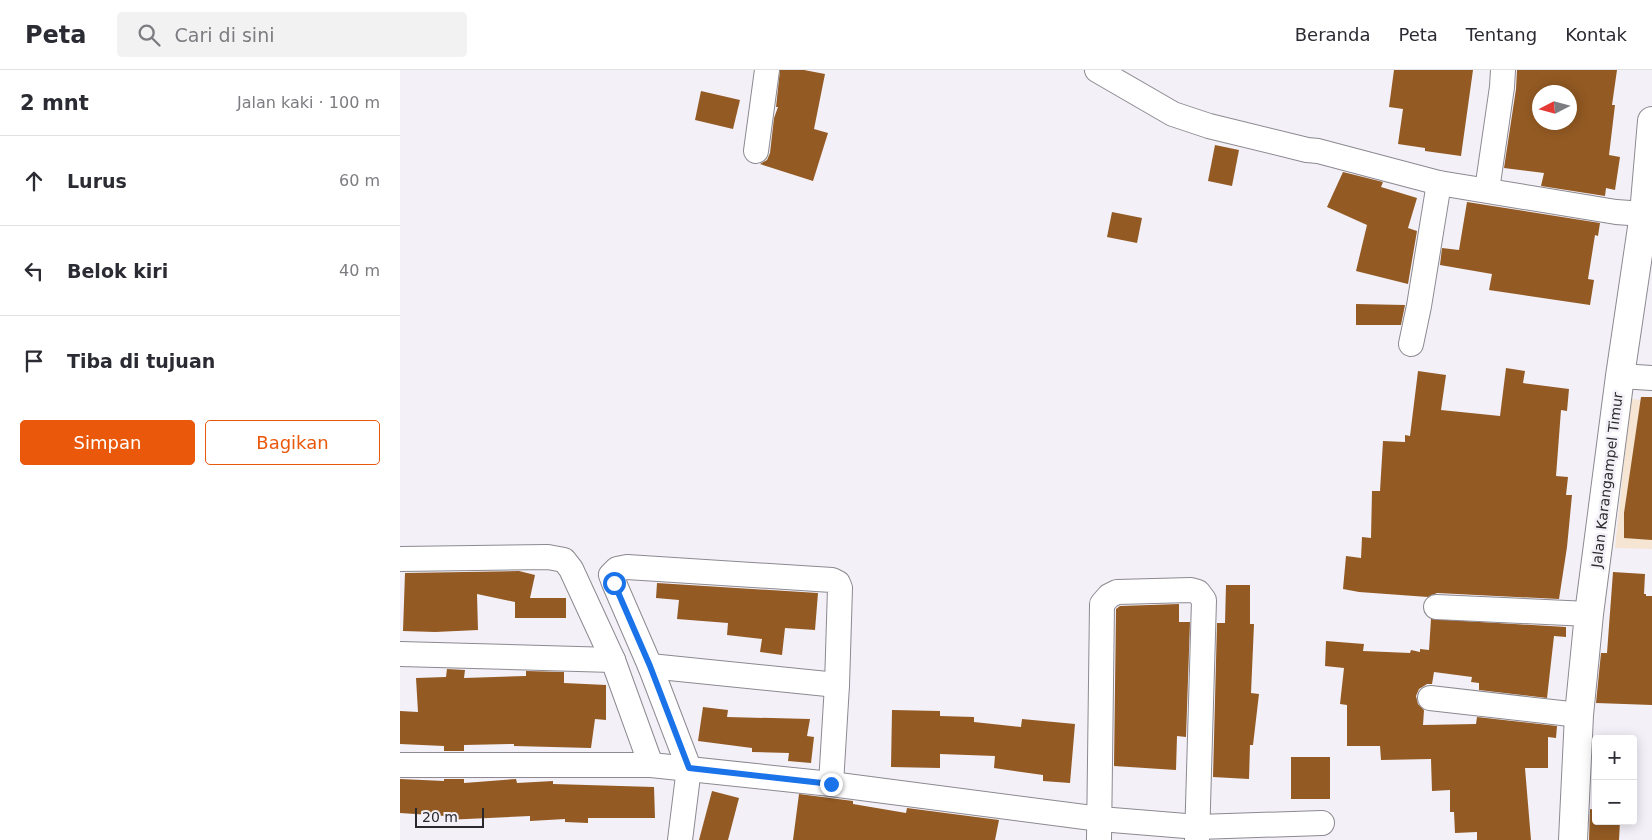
<!DOCTYPE html>
<html lang="id">
<head>
<meta charset="utf-8">
<style>
  :root { --surface:#fff; --page:#f2f2f3; --text:#2b2b33; --muted:#7c7c81; --line:#e1e1e2; --accent:#ea580c }
  body { margin:0; font-family:"DejaVu Sans",sans-serif; background:var(--page); color:var(--text) }
  .controls { position:absolute; right:15px; bottom:15px; display:grid; overflow:hidden; border-radius:5px; box-shadow:0 2px 12px #0003 }
  .controls button { width:45px; height:45px; display:grid; place-items:center; padding:0; border:0; border-bottom:1px solid var(--line); background:var(--surface); color:var(--text); font:25px sans-serif }
  .compass { position:absolute; left:1132px; top:15px; width:45px; height:45px; border-radius:50%; background:var(--surface); box-shadow:0 2px 12px #0003; rotate:264deg }
  .scale { position:absolute; left:15px; bottom:12px; width:69px; box-sizing:border-box; padding-left:5px; border:2px solid #29282a; border-top:0; font-size:14px; line-height:18px; white-space:nowrap; color:#29282a; -webkit-text-stroke:4px #f3f0f8; paint-order:stroke }
  .stop { position:absolute; width:15px; height:15px; margin:-11px; border:4px solid #1a73e8; border-radius:50%; background:#fff }
  .stop.end { background:#1a73e8; border-color:#fff; box-shadow:0 1px 5px #0008 }
  .list { margin:0; padding:0; list-style:none }
  h2 { display:flex; justify-content:space-between; align-items:center; height:65px; margin:0; padding:0 20px; font-size:21px }
  h2 small { font-size:16px; font-weight:400; color:var(--muted) }
  .list li { display:grid; grid-template-columns:32px 1fr auto; gap:15px; align-items:center; box-sizing:border-box; height:90px; padding:0 20px; border-top:1px solid var(--line) }
  .list b { display:block; font-size:19px; white-space:nowrap }
  .list em { font-size:16px; font-style:normal; color:var(--muted) }
  .actions { display:flex; gap:10px; padding:15px 20px }
  .actions a { flex:1; padding:11px 0; border:1px solid var(--accent); border-radius:5px; text-align:center; font-size:18px; color:var(--accent) }
  .actions .main { background:var(--accent); color:#fff }
  .icon { flex:none; width:28px; height:28px; fill:none; stroke:currentColor; stroke-width:2; stroke-linecap:round; stroke-linejoin:round }
  .map { position:relative; flex:none; width:1252px; height:770px; overflow:hidden }
  header { display:flex; align-items:center; gap:30px; box-sizing:border-box; height:70px; padding:0 25px; background:var(--surface); border-bottom:1px solid var(--line) }
  header strong { font-size:24px }
  nav { display:flex; gap:28px; margin-inline-start:auto; font-size:18px }
  .search { width:350px; height:45px; background:var(--page); display:flex; align-items:center; gap:12px; box-sizing:border-box; padding:0 18px; border-radius:5px; color:var(--muted); font-size:19px }
  main { display:flex }
  aside { flex:1; background:var(--surface) }
  .map>svg:first-child { display:block }
</style>
</head>
<body>
<header>
<strong>Peta</strong>
<div class="search"><svg class="icon" aria-label="search" viewBox="0 0 24 24"><circle cx="10" cy="10" r="6"/><path d="M15 15l6 6"/></svg>Cari di sini</div>
<nav><a>Beranda</a><a>Peta</a><a>Tentang</a><a>Kontak</a></nav>
</header>
<main>
<aside>
<h2>2 mnt<small>Jalan kaki · 100 m</small></h2>
<ul class="list">
<li><svg class="icon" aria-label="ahead" viewBox="0 0 24 24"><path d="M12 20V5M6 11l6-6 6 6"/></svg><div><b>Lurus</b></div><em>60 m</em></li>
<li><svg class="icon" aria-label="left" viewBox="0 0 24 24"><path d="M17 20v-9H6M10 6l-5 5 5 5"/></svg><div><b>Belok kiri</b></div><em>40 m</em></li>
<li><svg class="icon" aria-label="arrive" viewBox="0 0 24 24"><path d="M6 21V4h12l-3 4 3 4H6"/></svg><div><b>Tiba di tujuan</b></div></li>
</ul>
<div class="actions"><a class="main">Simpan</a><a>Bagikan</a></div>
</aside>
<div class="map">
<svg width="1252" height="770" viewBox="0 0 1252 770">
  <rect width="100%" height="100%" fill="#f3f0f8"/>
  <polygon fill="#f6e5d3" points="1232,329 1252,331 1252,479 1215,478 1230,333"/>
  <g fill="#935a23" fill-rule="evenodd">
    <polygon points="380,0 404,0 425,4 414,59 428,63 413,111 360,94 367,90 370,83 374,48 378,37 376,37"/>
    <polygon points="994,0 1073,0 1061,86 1025,81 1025,78 998,74 1003,39 989,37"/>
    <path d="M1117,0h100l-5,35h3l-6,50 11,2 -5,33 -9,-2 -1,8 -64,-10 3,-13 -40,-5 12,-79zM1140,22h30v30h-30z"/>
    <polygon points="301,21 340,30 333,59 295,50"/>
    <polygon points="815,75 839,80 832,116 808,111"/>
    <polygon points="943,102 983,112 981,117 1017,128 1008,158 1017,161 1008,214 956,201 967,155 927,137"/>
    <polygon points="1067,132 1200,153 1198,166 1195,165 1188,209 1194,210 1190,235 1089,220 1092,204 1040,195 1042,178 1059,180"/>
    <polygon points="712,142 742,148 737,173 707,167"/>
    <polygon points="956,234 1005,235 1001,255 956,255"/>
    <polygon points="1106,298 1125,301 1123,313 1169,319 1167,341 1161,340 1156,406 1168,407 1166,425 1172,425 1167,477 1159,529 1037,523 1028,527 959,522 943,519 946,486 961,488 962,467 971,468 972,421 980,421 983,371 1005,372 1005,365 1010,366 1018,301 1046,305 1041,340 1100,346"/>
    <polygon points="1241,327 1252,327 1252,470 1224,468 1224,443"/>
    <polygon points="119,501 135,505 130,528 166,528 166,548 115,548 115,532 77,524 78,560 35,562 3,561 5,503"/>
    <polygon points="1213,502 1245,504 1244,524 1246,524 1246,526 1252,526 1252,635 1196,633 1201,583 1207,583"/>
    <polygon points="257,513 418,523 415,560 385,558 382,585 360,582 362,569 327,565 328,553 277,549 279,530 256,528"/>
    <polygon points="826,515 850,515 850,554 854,554 851,623 859,624 853,675 850,675 849,709 813,707 817,553 825,553"/>
    <polygon points="779,534 779,552 790,552 786,667 777,666 776,700 714,696 716,539 720,536"/>
    <polygon points="1031,549 1166,557 1166,567 1154,566 1147,628 1079,620 1079,613 1071,612 1072,607 1034,602 1032,614 1027,614 1024,616 1019,619 1016,626 1018,634 1024,640 1023,655 1076,654 1077,647 1157,656 1156,668 1148,667 1148,698 1125,698 1131,770 1077,770 1077,762 1055,763 1054,742 1050,742 1050,720 1032,721 1031,689 981,690 980,676 947,676 947,635 940,634 944,598 925,596 926,571 964,574 963,581 1010,583 1011,580 1020,582 1020,579 1029,580"/>
    <polygon points="47,599 65,600 64,608 126,606 126,601 164,602 164,613 206,615 206,650 195,649 191,678 114,676 114,674 64,675 64,681 44,681 44,676 0,674 0,641 18,642 16,608 46,607"/>
    <polygon points="303,637 328,640 327,647 410,649 407,666 414,667 411,693 388,691 389,683 352,682 352,678 298,671"/>
    <polygon points="492,640 540,641 540,646 574,647 574,652 621,657 622,649 675,654 670,713 643,711 643,705 594,698 595,686 540,684 540,698 491,697"/>
    <rect x="891" y="687" width="39" height="42"/>
    <polygon points="0,709 44,711 44,709 64,709 64,713 116,709 117,713 153,711 153,714 254,717 255,748 188,748 188,753 165,752 165,749 130,751 130,746 45,750 45,746 0,743"/>
    <polygon points="312,721 339,728 328,770 299,770"/>
    <polygon points="399,724 453,731 453,734 506,743 507,738 599,750 595,770 393,770"/>
    <polygon points="1190,739 1196,740 1196,751 1220,751 1219,770 1189,770"/>
  </g>
  <g fill="none" stroke-linecap="round" stroke-linejoin="round">
    <defs>
      <g id="street">
        <polyline points="697,0 773,44 809,56 907,80 918,81 1039,113 1216,142 1244,144"/>
        <polyline points="356,81 367,0"/>
        <polyline points="1087,120 1102,17 1103,0"/>
        <polyline points="1011,274 1019,236 1039,113"/>
        <polyline points="1220,306 1252,308"/>
        <polyline points="0,489 148,487 164,490 171,499 213,590 251,695"/>
        <polyline points="1036,537 1189,544"/>
        <polyline points="0,584 213,590"/>
        <polyline points="250,596 214,513 211,505 217,499 227,497 432,510 438,513 440,518 437,615 431,714"/>
        <polyline points="1030,628 1179,645"/>
        <polyline points="0,695 251,695 431,714 700,749 798,757 922,753"/>
        <polyline points="280,770 289,698 250,596 437,615"/>
        <polyline points="699,770 702,534 709,526 717,522 791,520 798,522 804,530 797,770"/>
      </g>
      <polyline id="secondary" points="1173,770 1179,645 1189,544 1220,306 1244,144 1252,51"/>
    </defs>
    <use href="#street" stroke="#8c8990" stroke-width="26"/>
    <use href="#secondary" stroke="#8c8990" stroke-width="30"/>
    <use href="#street" stroke="#fff" stroke-width="24"/>
    <use href="#secondary" stroke="#fff" stroke-width="28"/>
  </g>
  <g fill="none" stroke-linecap="round" stroke-linejoin="round">
    <polyline stroke="#1a73e8" stroke-width="6" points="214,513 250,596 289,698 431,714"/>
  </g>
  <g text-anchor="middle" stroke-width="5" stroke-linejoin="round" paint-order="stroke">
    <g font-size="14" fill="#29282a" stroke="#f3f0f8">
      <text transform="translate(1207 410) rotate(-83)" y="5">Jalan Karangampel Timur</text>
    </g>
  </g>
</svg>
<div class="controls">
<button>+</button>
<button>−</button>
</div>
<svg class="compass" viewBox="-18 -18 36 36"><path d="M0-13l5 13h-10z" fill="#e53935"/><path d="M0 13l5-13h-10z" fill="#7c7c81"/></svg>
<div class="scale">20 m</div>
<div class="stop" style="left:214px;top:513px"></div>
<div class="stop end" style="left:431px;top:714px"></div>
</div>
</main>
</body>
</html>
